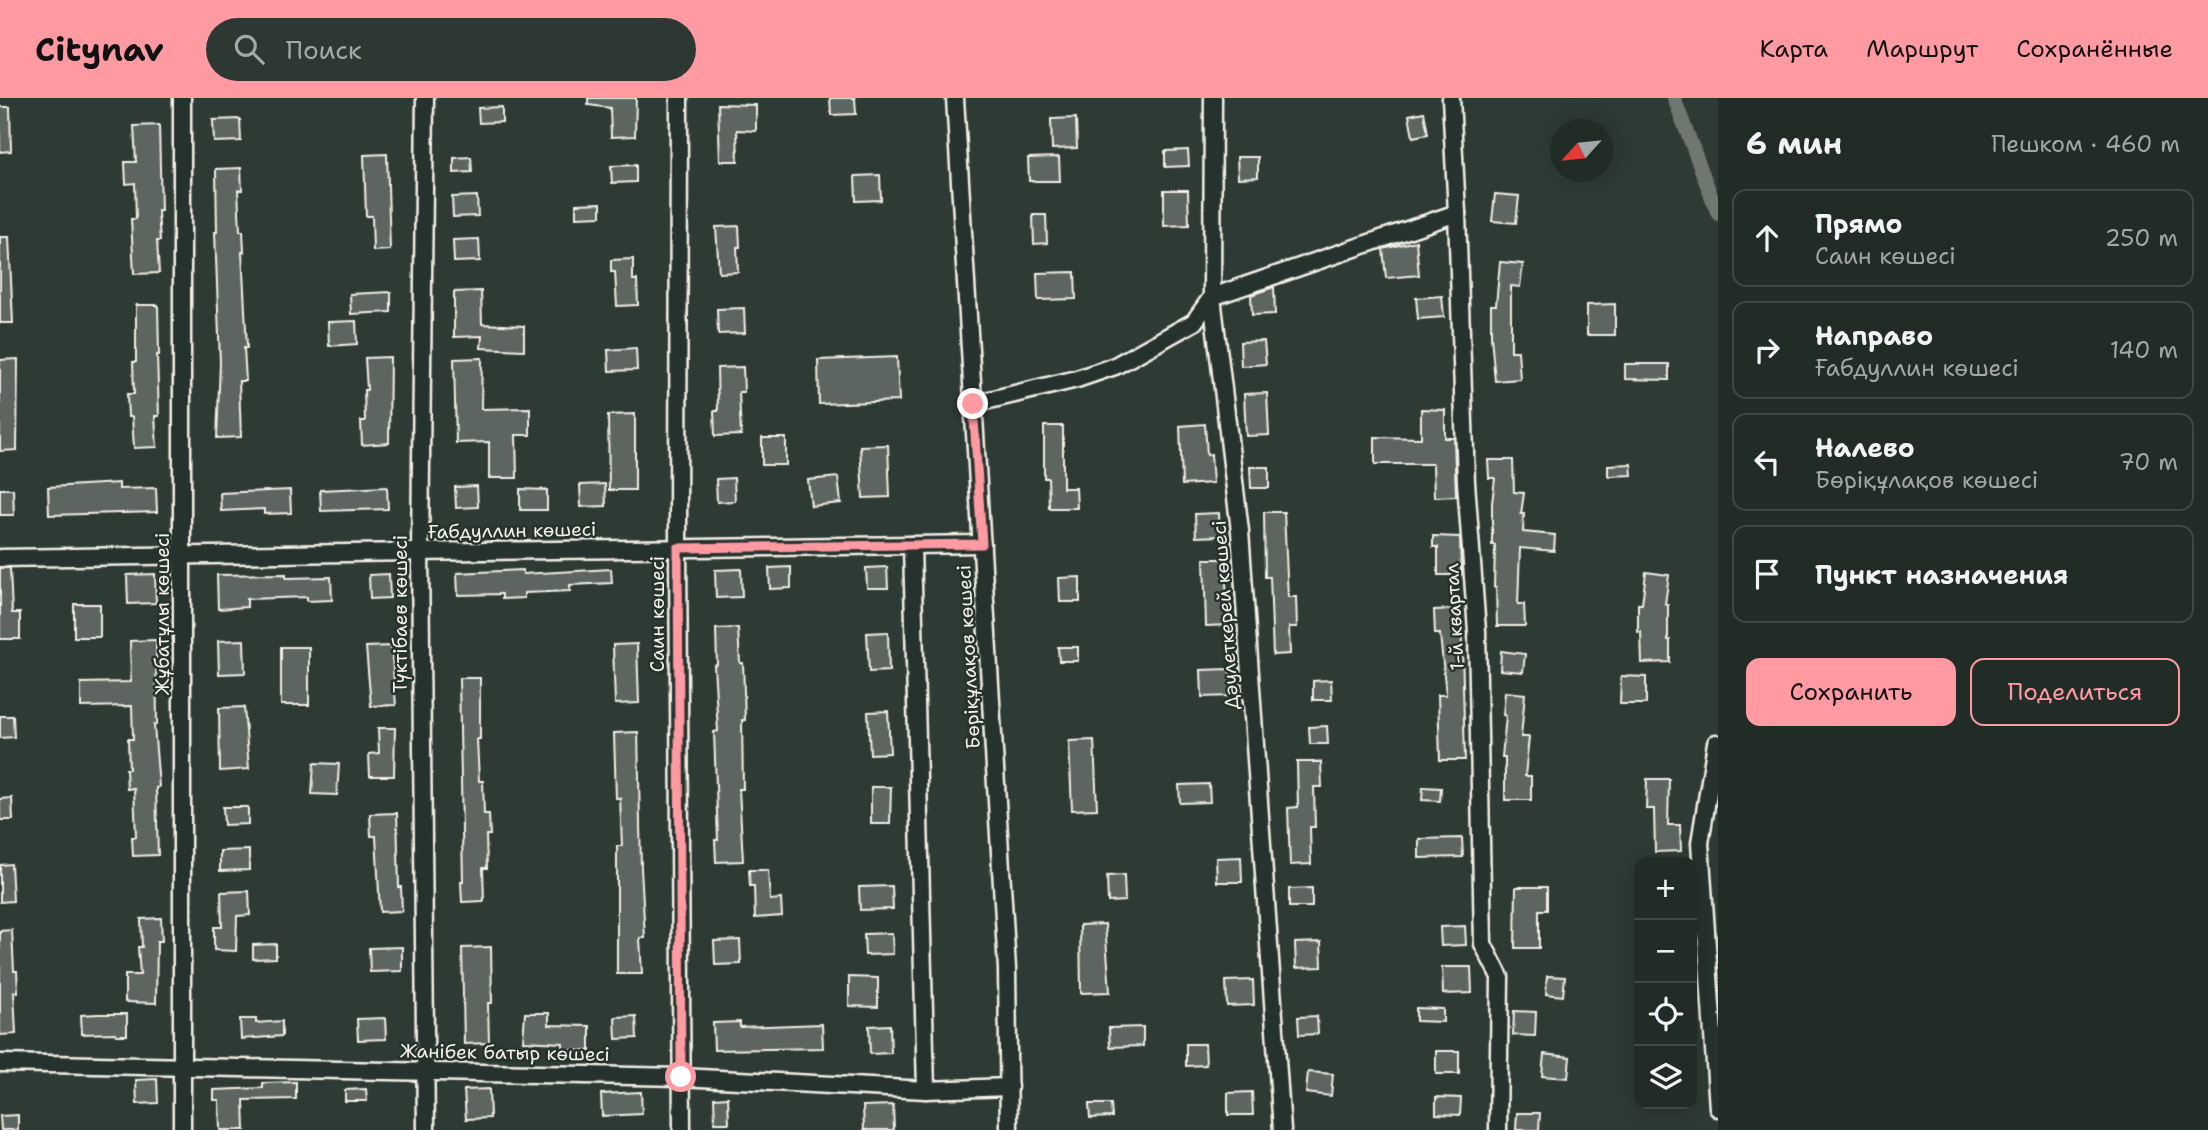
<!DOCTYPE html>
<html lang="ru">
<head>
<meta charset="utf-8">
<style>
  :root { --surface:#222c27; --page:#2e3833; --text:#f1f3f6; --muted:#a2a7a7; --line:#3f4844; --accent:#ff9aa2 }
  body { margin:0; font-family:"Shantell Sans",sans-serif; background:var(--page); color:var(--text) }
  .controls { position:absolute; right:21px; bottom:21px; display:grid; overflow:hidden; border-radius:14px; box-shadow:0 4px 18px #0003 }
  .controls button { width:63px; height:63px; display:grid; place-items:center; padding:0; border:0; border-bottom:2px solid var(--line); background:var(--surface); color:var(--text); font:35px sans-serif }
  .compass { position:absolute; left:1550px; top:21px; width:63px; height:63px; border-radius:50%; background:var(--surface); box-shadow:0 4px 18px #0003; rotate:243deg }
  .stop { position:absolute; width:21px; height:21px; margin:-16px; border:5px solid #ff9aa2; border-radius:50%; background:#fff }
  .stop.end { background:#ff9aa2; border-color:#fff; box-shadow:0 2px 7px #0008 }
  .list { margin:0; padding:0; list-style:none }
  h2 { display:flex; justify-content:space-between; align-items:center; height:91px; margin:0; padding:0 28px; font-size:30px }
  h2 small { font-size:23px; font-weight:400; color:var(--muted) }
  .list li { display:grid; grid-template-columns:46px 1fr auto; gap:21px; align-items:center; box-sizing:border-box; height:98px; margin:0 14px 14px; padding:0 14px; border:2px solid var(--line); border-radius:14px }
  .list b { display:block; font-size:26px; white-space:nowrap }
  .list p { margin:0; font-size:23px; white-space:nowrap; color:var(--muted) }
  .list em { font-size:23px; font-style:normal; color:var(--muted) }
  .actions { display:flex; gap:14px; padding:21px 28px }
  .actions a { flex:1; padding:16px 0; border:2px solid var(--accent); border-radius:14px; text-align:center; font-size:24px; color:var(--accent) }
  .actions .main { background:var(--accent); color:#111 }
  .icon { flex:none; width:38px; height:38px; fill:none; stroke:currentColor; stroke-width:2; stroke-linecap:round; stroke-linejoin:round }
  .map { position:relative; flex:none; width:1718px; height:1032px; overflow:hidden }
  header { display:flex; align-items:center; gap:42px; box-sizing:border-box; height:98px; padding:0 35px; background:var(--accent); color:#111 }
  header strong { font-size:33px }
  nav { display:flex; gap:38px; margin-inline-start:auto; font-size:24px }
  .search { width:490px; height:63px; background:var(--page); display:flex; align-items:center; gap:18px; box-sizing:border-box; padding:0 24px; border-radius:38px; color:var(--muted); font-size:26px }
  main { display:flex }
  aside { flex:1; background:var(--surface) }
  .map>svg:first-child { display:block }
</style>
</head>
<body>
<header>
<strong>Citynav</strong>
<div class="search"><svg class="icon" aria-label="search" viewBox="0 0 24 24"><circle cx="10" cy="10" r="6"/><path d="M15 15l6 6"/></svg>Поиск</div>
<nav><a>Карта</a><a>Маршрут</a><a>Сохранённые</a></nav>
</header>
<main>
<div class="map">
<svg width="1718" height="1032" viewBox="0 0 1718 1032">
  <rect width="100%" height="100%" fill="#2e3b34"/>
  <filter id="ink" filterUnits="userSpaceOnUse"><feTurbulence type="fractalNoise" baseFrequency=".0143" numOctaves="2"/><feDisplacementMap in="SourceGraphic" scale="14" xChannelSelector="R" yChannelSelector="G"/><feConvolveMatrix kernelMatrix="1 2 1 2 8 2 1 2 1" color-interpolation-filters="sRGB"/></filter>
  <g filter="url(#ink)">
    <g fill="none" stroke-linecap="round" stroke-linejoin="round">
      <polyline stroke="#6f7770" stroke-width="14" points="1674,0 1718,116"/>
    </g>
    <g fill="#5c655e" stroke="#f4f1e8" stroke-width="2">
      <polygon points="588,0 636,0 635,38 611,39 610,10 588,7"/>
      <polygon points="830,0 855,0 856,16 831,17"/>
      <polygon points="718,6 756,7 756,33 737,32 738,63 720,63"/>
      <polygon points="0,9 10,9 11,53 0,54"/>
      <polygon points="502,9 502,24 479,25 478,10"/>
      <polygon points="1424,14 1428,36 1413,39 1409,17"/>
      <polygon points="1076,20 1077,50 1052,51 1051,21"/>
      <polygon points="240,21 241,43 214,44 213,22"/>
      <polygon points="159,27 161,113 158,113 160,143 157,143 159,175 134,176 131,121 136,121 135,85 126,86 125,64 136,64 134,28"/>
      <polygon points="1188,52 1189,68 1165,69 1165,53"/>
      <polygon points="387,56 390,152 373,153 372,118 366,118 364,57"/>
      <polygon points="471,59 472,74 454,75 454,60"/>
      <polygon points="1059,59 1060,83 1029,83 1028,60"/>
      <polygon points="1237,59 1258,59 1258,79 1238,80"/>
      <polygon points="636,67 636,84 612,85 611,68"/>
      <polygon points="241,70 242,92 238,92 240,133 243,133 244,154 242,154 247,250 244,250 246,283 239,283 241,339 217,340 220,264 215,134 217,134 216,71"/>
      <polygon points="880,77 881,102 856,103 855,78"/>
      <polygon points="1164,92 1188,92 1189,127 1164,128"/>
      <polygon points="1495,96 1519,98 1516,125 1492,123"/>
      <polygon points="477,98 478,118 453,119 452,99"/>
      <polygon points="601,105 601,118 576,119 576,106"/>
      <polygon points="1033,117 1046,117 1047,145 1034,146"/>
      <polygon points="739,128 740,149 737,149 738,174 719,175 716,129"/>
      <polygon points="0,139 9,139 13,225 0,225"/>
      <polygon points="479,141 480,163 454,164 453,142"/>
      <polygon points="1416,143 1419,177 1386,180 1383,151"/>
      <polygon points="633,161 633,182 637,182 638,207 617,208 615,174 611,174 611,162"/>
      <polygon points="1500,164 1523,166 1520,189 1511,188 1511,253 1518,253 1520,281 1495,283 1491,238 1491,207 1496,207"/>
      <polygon points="1075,174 1076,201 1038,202 1037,175"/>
      <polygon points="1274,189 1275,216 1252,217 1251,197"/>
      <polygon points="481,193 482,226 524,228 524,252 481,250 482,238 454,239 454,194"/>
      <polygon points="391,194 391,214 351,216 350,196"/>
      <polygon points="1442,198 1444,219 1418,221 1416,200"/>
      <polygon points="1615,206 1615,237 1587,237 1587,207"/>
      <polygon points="136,207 158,207 159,257 157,257 159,318 155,318 157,349 134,350 132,319 128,319 127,296 134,296 133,264 136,264"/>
      <polygon points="744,210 745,235 718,236 717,211"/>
      <polygon points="356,223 357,246 329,248 328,224"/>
      <polygon points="1264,243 1266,266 1241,268 1240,244"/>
      <polygon points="636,250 637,272 609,273 608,252"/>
      <polygon points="390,259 389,345 362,347 361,323 365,323 364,292 367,292 365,260"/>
      <polygon points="897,259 899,303 819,306 818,262"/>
      <polygon points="482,260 481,311 530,310 530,337 516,337 517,380 489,380 489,344 456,345 454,261"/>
      <polygon points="18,261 17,352 0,353 0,262"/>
      <polygon points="1625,266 1669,266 1669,282 1625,281"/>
      <polygon points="743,269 744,294 739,294 741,337 715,338 714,313 718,313 717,270"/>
      <polygon points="1267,295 1269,337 1246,338 1244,296"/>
      <polygon points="1421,311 1445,312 1445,340 1454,340 1456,398 1434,399 1433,366 1375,366 1375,339 1421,340"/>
      <polygon points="635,316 635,392 609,392 608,317"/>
      <polygon points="1205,326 1207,357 1211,356 1213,385 1182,387 1180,328"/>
      <polygon points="1044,328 1063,328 1063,390 1076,390 1077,410 1049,410 1048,380 1044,380"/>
      <rect x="762" y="340" width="24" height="27"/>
      <polygon points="888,347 890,399 863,400 860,348"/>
      <polygon points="1488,362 1513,362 1514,394 1524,395 1521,416 1524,416 1523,434 1555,437 1554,453 1520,450 1518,506 1524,506 1525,528 1497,528 1496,489 1494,489 1495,447 1492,447 1492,405 1495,380 1489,380"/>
      <polygon points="1631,366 1632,377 1608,378 1608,367"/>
      <polygon points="1250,369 1269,369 1269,390 1251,390"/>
      <polygon points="838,379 841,405 811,408 808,382"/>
      <polygon points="734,380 735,403 717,404 716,381"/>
      <polygon points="119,385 119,391 156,390 157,414 49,417 48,389"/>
      <polygon points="605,386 606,408 581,409 580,387"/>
      <polygon points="477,388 478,409 456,410 455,389"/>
      <polygon points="387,389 388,411 321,413 320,392"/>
      <polygon points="0,391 13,391 14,417 0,417"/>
      <polygon points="520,391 547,392 547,412 520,412"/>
      <polygon points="290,392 291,415 264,416 264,411 221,413 220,395"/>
      <polygon points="1264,414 1284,414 1288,499 1296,499 1297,529 1289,529 1290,556 1273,557 1270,479 1265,479"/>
      <polygon points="1219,415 1220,438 1196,439 1195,416"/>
      <polygon points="1433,438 1460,439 1461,477 1438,477 1438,449 1433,449"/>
      <polygon points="1204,461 1225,461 1228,527 1206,528"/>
      <polygon points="791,469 791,490 770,491 769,470"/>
      <polygon points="887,469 888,490 867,490 866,470"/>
      <polygon points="0,470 10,470 12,515 20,515 20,541 0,541"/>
      <polygon points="611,471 612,485 570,487 570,493 524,495 524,500 502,501 502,496 458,497 457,475 523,472 523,476"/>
      <polygon points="741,471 742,499 716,500 715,472"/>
      <polygon points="1646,474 1669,477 1665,506 1668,506 1668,542 1670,542 1670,564 1642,565 1641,534 1638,534 1638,506 1642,506"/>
      <polygon points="155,476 156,505 128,506 127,477"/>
      <polygon points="286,476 286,480 331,479 332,502 307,503 307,499 247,501 247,509 218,511 217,477"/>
      <polygon points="389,476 390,500 370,501 369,477"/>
      <polygon points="1080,479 1080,504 1060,504 1059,480"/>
      <rect x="74" y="506" width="26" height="33"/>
      <polygon points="1461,511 1465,662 1440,662 1438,597 1446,597 1440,536 1435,536 1434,512"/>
      <polygon points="738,530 740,565 743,565 745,622 742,622 743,691 739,691 743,763 716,764 715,742 718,742 714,634 718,633 714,567 717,566 716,531"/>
      <polygon points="888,534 889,573 869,574 867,535"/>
      <polygon points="156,542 157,627 154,627 159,689 156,690 158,757 133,758 132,739 136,739 134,690 127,691 126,671 129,671 128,641 133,641 132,608 81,609 81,585 131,584 130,543"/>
      <polygon points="244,542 245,575 219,576 218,543"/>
      <polygon points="637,546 639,605 615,606 613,547"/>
      <polygon points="391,548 396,607 371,608 366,549"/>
      <rect x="281" y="549" width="28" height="58"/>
      <polygon points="1058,549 1078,549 1078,563 1059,563"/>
      <polygon points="1501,553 1525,556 1523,574 1500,572"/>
      <polygon points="1230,571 1231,598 1202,599 1201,572"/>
      <polygon points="1621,578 1646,579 1646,606 1620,606"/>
      <polygon points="459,580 480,580 480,641 477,641 479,683 483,683 484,716 489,716 490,737 486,737 487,770 483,770 484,803 462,804 461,784 463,784"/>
      <polygon points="1331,582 1332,602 1313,602 1313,583"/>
      <polygon points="1505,594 1525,596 1521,639 1529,639 1525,678 1531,678 1531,702 1505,702 1505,659 1502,659 1506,618 1503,617"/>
      <polygon points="244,609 249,671 220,673 219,610"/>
      <polygon points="888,613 890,655 870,656 868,614"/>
      <polygon points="0,618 13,618 14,639 0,640"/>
      <polygon points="1327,628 1328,646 1310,646 1309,629"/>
      <polygon points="378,630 395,630 394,678 370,678 369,656 379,655"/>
      <polygon points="638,634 641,770 645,840 640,840 642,876 617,876 617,748 622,748 620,700 616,700 614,635"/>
      <polygon points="1094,642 1097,711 1072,712 1069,643"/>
      <polygon points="1297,664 1321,664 1322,689 1314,689 1315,729 1310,729 1311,766 1290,767 1288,710 1298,709"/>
      <polygon points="314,665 339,666 337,697 312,696"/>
      <polygon points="1647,681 1669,681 1668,727 1680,727 1681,753 1655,754 1654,711 1646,711"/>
      <polygon points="1209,686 1210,704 1180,705 1179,687"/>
      <polygon points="871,689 891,689 890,726 871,726"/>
      <polygon points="1423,689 1441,690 1440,703 1422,702"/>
      <polygon points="12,700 13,722 0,722 0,701"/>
      <polygon points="223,709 248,709 248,726 224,727"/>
      <polygon points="397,715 399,789 401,789 402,813 380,814 376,738 371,738 370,716"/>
      <polygon points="1462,740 1463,759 1419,760 1419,741"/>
      <polygon points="249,752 249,772 220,773 220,753"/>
      <polygon points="1241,759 1242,784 1217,784 1216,760"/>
      <polygon points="11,766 13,803 0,804 0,767"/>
      <polygon points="749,772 768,772 770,802 781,801 782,818 755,820 754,788 750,788"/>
      <polygon points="1124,777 1125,803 1108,804 1107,778"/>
      <polygon points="892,788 893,811 860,812 859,789"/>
      <polygon points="1516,789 1547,789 1547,812 1539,812 1539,850 1515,850"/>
      <polygon points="1312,790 1312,809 1289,809 1289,791"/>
      <polygon points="249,793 250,817 237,818 236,853 214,852 214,829 222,829 221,794"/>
      <polygon points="161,820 162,843 157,843 156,905 125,904 125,877 140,877 138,849 142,849 141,821"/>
      <polygon points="1105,826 1110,894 1081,895 1080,827"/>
      <polygon points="1465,828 1466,847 1441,848 1440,829"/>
      <polygon points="12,832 14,873 17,873 18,894 14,894 16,936 0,937 0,833"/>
      <polygon points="892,835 893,856 865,857 864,836"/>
      <polygon points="740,842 741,866 715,867 714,843"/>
      <polygon points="1321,844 1322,869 1296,870 1295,845"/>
      <polygon points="276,846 276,860 253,861 253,847"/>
      <polygon points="402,849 402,873 370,874 369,850"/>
      <polygon points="491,849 492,905 488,905 489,945 464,946 462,850"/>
      <polygon points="1442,869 1471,869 1472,895 1443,896"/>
      <polygon points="1547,878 1565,879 1563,898 1546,896"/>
      <polygon points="849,879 878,880 878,909 849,908"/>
      <polygon points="1253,882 1254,907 1227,908 1226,883"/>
      <polygon points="1416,910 1443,911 1443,924 1416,923"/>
      <polygon points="1514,913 1536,914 1535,938 1513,937"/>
      <polygon points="525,915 549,915 549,927 590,928 590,953 563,952 563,945 523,943"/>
      <polygon points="98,916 127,916 127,937 116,937 115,935 82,936 81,917"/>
      <polygon points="636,918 637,940 616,941 615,919"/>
      <polygon points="1317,918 1318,936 1299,937 1298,919"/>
      <polygon points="385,920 386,941 358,942 357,921"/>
      <polygon points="240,921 256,921 256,925 282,923 282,938 241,941"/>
      <polygon points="740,924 740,929 822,926 823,950 714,952 713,925"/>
      <polygon points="890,927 891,955 870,956 869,928"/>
      <polygon points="1143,929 1143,948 1110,949 1109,930"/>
      <polygon points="1186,946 1205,946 1206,967 1186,968"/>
      <rect x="1436" y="953" width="23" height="23"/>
      <polygon points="1544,956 1570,959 1568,980 1542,978"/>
      <polygon points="1308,974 1333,976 1331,998 1306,995"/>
      <polygon points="157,981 158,1005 137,1006 136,982"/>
      <polygon points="296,984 296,1001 244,1002 245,1032 220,1032 219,1002 214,1002 214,992 263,990 263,985"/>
      <polygon points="366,991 367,1003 345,1003 345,992"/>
      <polygon points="489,991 490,1020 466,1021 464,992"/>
      <polygon points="641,994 642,1016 602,1018 601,996"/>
      <polygon points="1252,994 1253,1017 1228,1017 1228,995"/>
      <polygon points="728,999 729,1025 715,1025 714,1000"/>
      <polygon points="1436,999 1461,1000 1460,1017 1436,1016"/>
      <polygon points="1089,1006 1111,1006 1112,1019 1090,1020"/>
      <polygon points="893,1007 894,1032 864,1032 863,1008"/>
      <polygon points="1517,1015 1540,1015 1539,1032 1516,1032"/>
      <polygon points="18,1017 18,1032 1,1032 0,1018"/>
    </g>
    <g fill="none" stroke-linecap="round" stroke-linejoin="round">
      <defs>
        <g id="minor">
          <polyline points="182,0 182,1032"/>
          <polyline points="425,0 420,454 426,1032"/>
          <polyline points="679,0 678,450 682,1032"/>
          <polyline points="955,0 1007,871 1009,1032"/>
          <polyline points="1213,0 1212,199 1240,433 1282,1032"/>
          <polyline points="1451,0 1457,115 1466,384 1477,533 1483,846 1500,879 1498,1032"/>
          <polyline points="973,306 1077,281 1115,268 1194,224 1212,199 1457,115"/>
          <polyline points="912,447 926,992"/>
          <polyline points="0,460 982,446"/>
          <polyline points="1716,645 1700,745 1718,1010"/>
          <polyline points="0,965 681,979 926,992 1009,989"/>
        </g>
      </defs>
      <use href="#minor" stroke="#f4f1e8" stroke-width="21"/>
      <use href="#minor" stroke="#26332d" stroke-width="16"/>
    </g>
  </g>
  <g fill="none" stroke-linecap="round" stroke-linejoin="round" filter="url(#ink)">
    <polyline stroke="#ff9aa2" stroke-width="9" points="681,979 678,450 982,446 973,306"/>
  </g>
  <g text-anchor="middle" stroke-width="5" stroke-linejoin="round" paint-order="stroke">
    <g font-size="19" fill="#f4f1e8" stroke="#26332d">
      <text transform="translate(512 432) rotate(-1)" y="7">Ғабдуллин көшесі</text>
      <text transform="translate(162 516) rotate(-90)" y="7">Жұбатұлы көшесі</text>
      <text transform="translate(400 516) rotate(-90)" y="7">Түктібаев көшесі</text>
      <text transform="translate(657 516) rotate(-90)" y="7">Саин көшесі</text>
      <text transform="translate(1225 517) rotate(-94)" y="7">Дәулеткерей көшесі</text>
      <text transform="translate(1454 519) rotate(-93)" y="7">1-й квартал</text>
      <text transform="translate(968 559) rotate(-93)" y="7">Бөріқұлақов көшесі</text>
      <text transform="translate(505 954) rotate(1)" y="7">Жанібек батыр көшесі</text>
    </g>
  </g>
</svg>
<div class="controls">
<button>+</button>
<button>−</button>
<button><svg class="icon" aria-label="locate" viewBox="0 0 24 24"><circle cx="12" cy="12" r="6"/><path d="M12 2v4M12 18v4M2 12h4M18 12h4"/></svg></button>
<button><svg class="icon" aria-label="layers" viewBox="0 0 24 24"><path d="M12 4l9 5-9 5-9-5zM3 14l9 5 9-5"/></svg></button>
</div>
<svg class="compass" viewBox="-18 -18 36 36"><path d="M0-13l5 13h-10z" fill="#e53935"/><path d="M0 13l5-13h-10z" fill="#a2a7a7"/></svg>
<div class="stop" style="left:681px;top:979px"></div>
<div class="stop end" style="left:973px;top:306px"></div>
</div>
<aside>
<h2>6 мин<small>Пешком · 460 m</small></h2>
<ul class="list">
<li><svg class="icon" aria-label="ahead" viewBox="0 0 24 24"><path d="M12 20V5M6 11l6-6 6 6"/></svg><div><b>Прямо</b><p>Саин көшесі</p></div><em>250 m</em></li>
<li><svg class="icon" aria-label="right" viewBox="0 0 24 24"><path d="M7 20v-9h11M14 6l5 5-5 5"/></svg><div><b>Направо</b><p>Ғабдуллин көшесі</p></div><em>140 m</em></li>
<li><svg class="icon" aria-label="left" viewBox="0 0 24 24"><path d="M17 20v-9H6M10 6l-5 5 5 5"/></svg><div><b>Налево</b><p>Бөріқұлақов көшесі</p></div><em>70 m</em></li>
<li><svg class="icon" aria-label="arrive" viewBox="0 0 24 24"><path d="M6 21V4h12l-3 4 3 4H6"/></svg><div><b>Пункт назначения</b></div></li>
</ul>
<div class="actions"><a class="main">Сохранить</a><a>Поделиться</a></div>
</aside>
</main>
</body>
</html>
